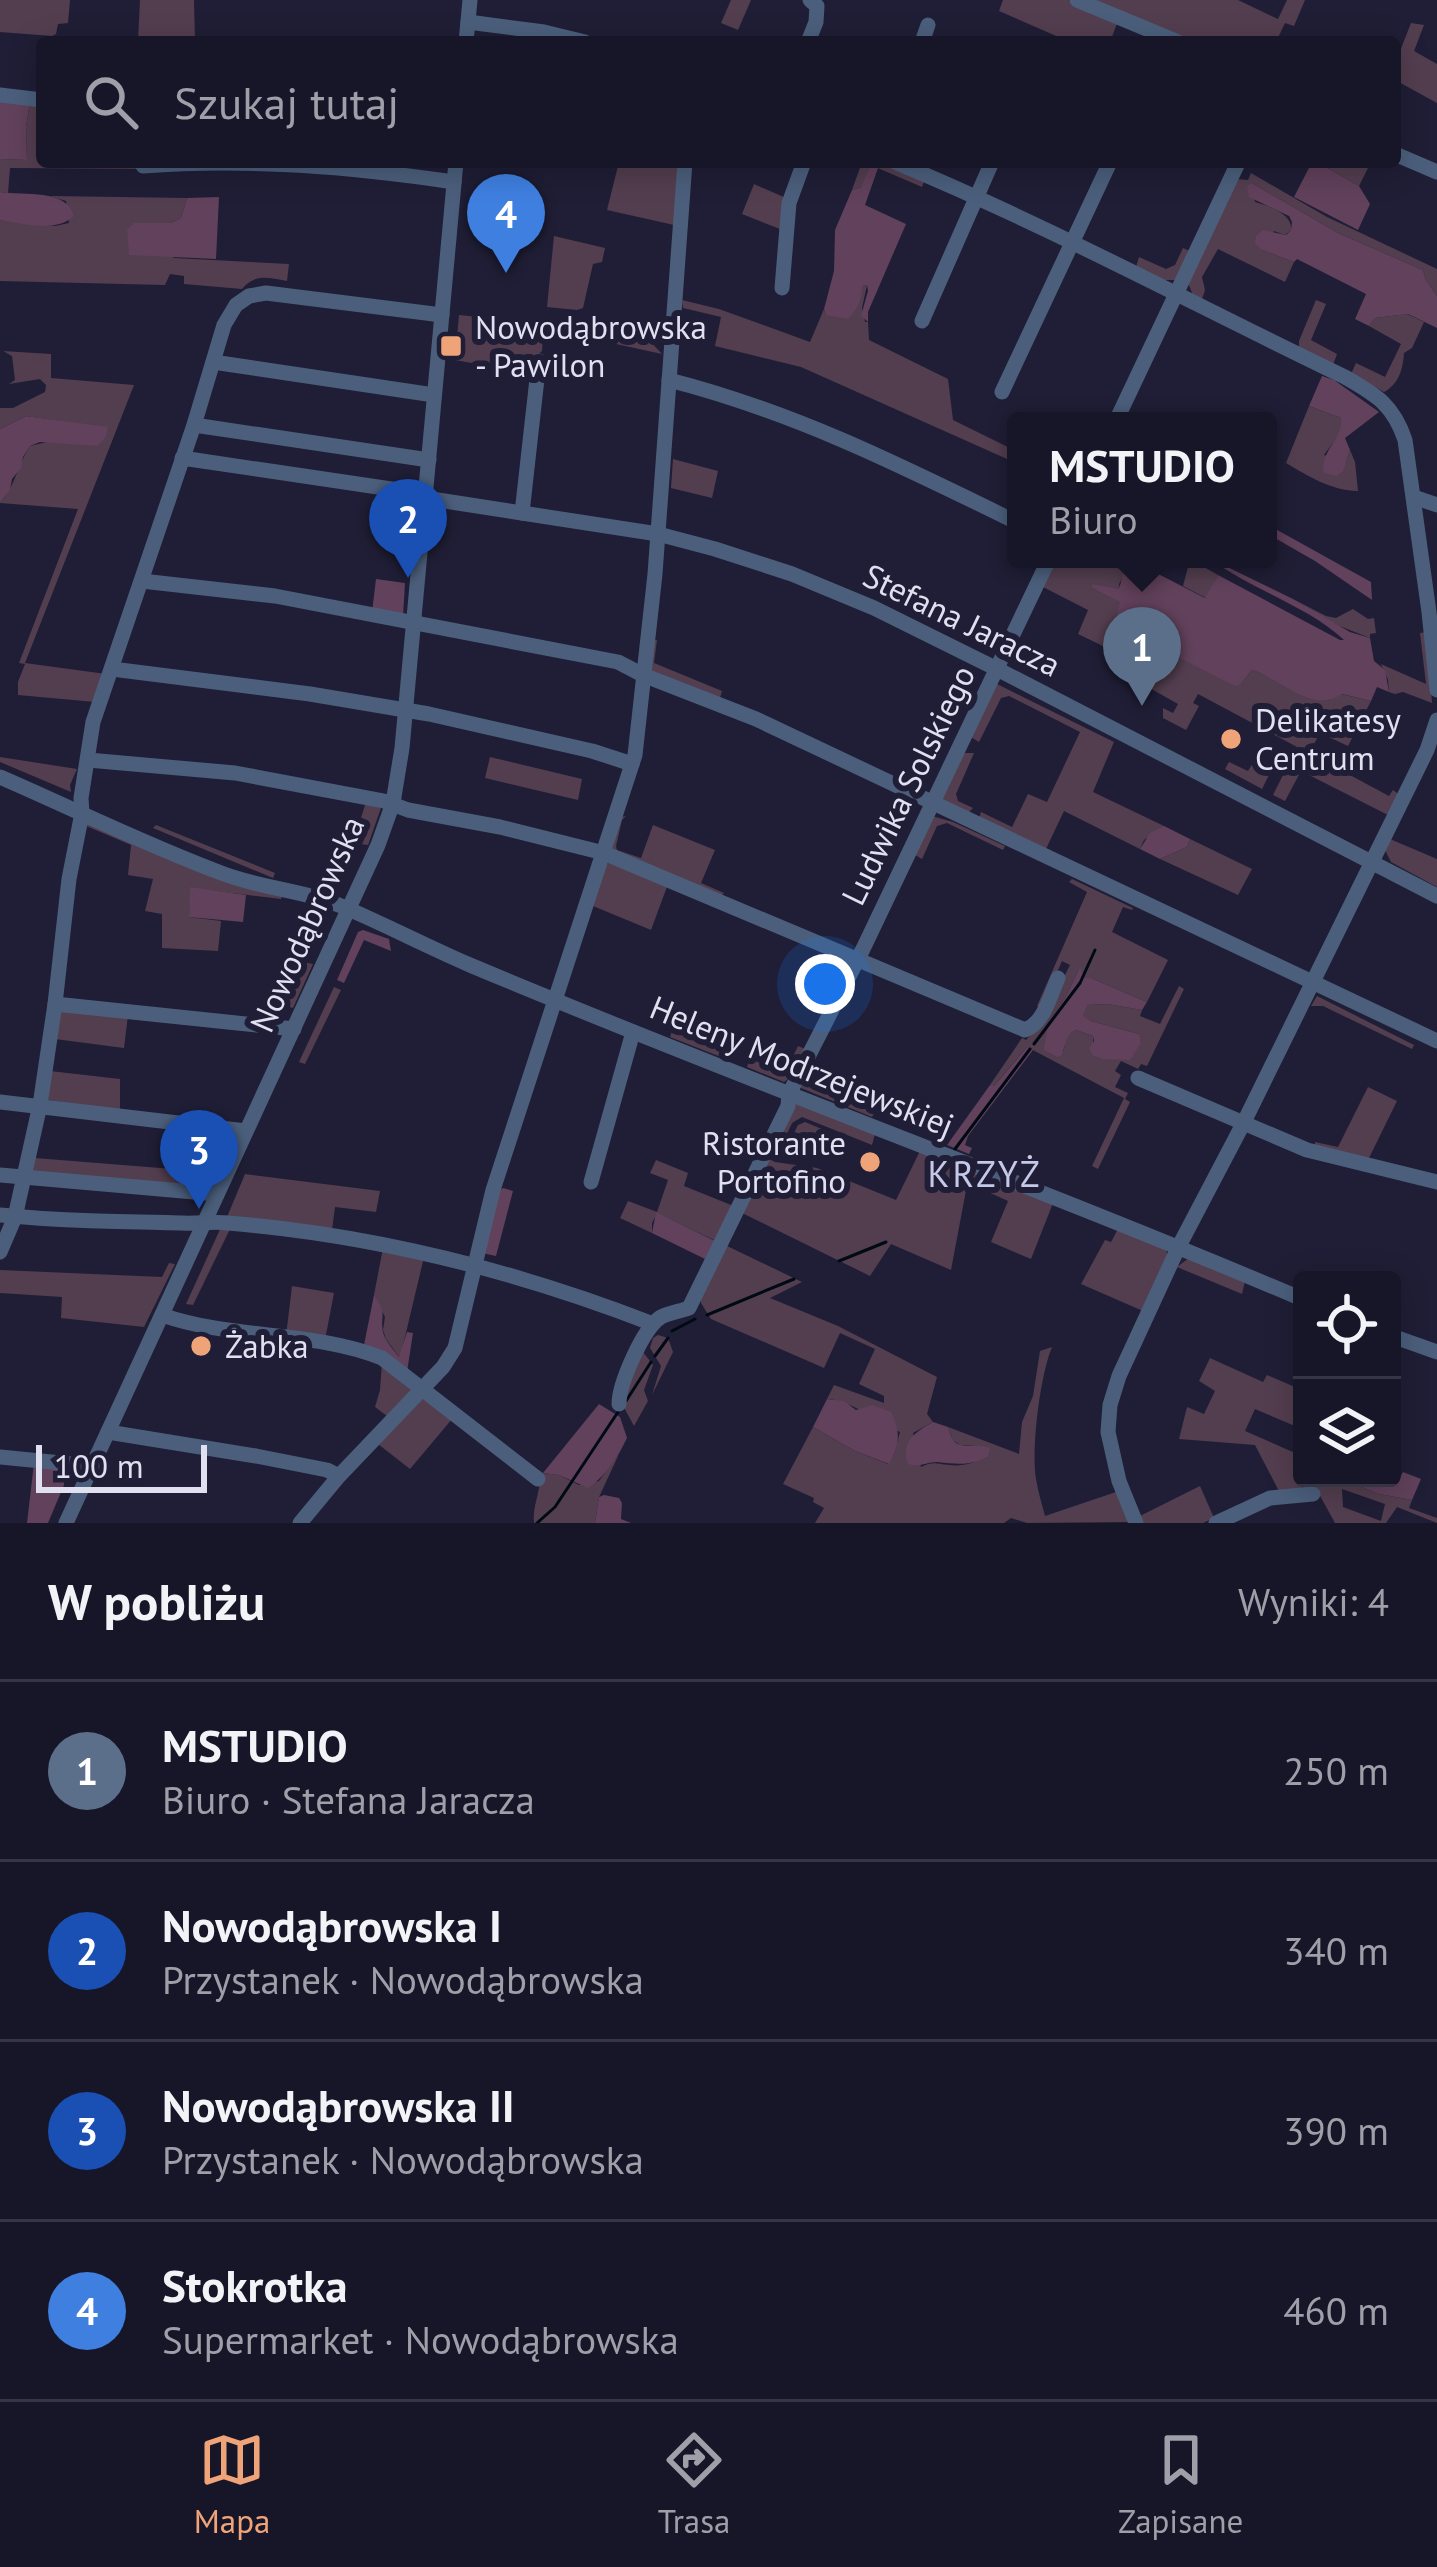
<!DOCTYPE html>
<html lang="pl">
<head>
<meta charset="utf-8">
<style>
  :root { --surface:#171628; --page:#242334; --text:#f1f3f6; --muted:#9e9fa8; --line:#363545; --accent:#efa378 }
  body { margin:0; font-family:"PT Sans",sans-serif; background:var(--page); color:var(--text) }
  .controls { position:absolute; right:36px; bottom:36px; display:grid; overflow:hidden; border-radius:12px; box-shadow:0 6px 30px #0003 }
  .controls button { width:108px; height:108px; display:grid; place-items:center; padding:0; border:0; border-bottom:3px solid var(--line); background:var(--surface); color:var(--text); font:60px sans-serif }
  .scale { position:absolute; left:36px; bottom:30px; width:171px; box-sizing:border-box; padding-left:12px; border:6px solid #e0e0f1; border-top:0; font-size:33px; line-height:42px; white-space:nowrap; color:#e0e0f1; -webkit-text-stroke:9px #1f1e36; paint-order:stroke }
  .you { position:absolute; left:825px; top:984px; width:42px; height:42px; margin:-30px; border:9px solid #fff; border-radius:50%; background:#1a73e8; box-shadow:0 0 0 18px #1a73e833 }
  .badge { display:grid; place-items:center; width:78px; height:78px; border-radius:50%; background:var(--accent); color:#fff; font-size:39px; font-weight:700 }
  .pin { position:absolute; translate:-50% -99px; filter:drop-shadow(0 3px 6px #0008) }
  .pin::after { content:''; position:absolute; top:63px; width:42px; height:36px; background:inherit; clip-path:polygon(0 0,100% 0,50% 100%) }
  .popup { position:absolute; left:1007px; top:412px; width:270px; height:156px; box-sizing:border-box; display:grid; place-content:center; border-radius:12px; background:var(--surface); filter:drop-shadow(0 3px 9px #0005); font-size:39px; white-space:nowrap; color:var(--muted) }
  .popup b { font-size:45px; color:var(--text) }
  .popup::after { content:''; position:absolute; left:50%; top:100%; margin-left:-24px; border:24px solid transparent; border-top-color:var(--surface) }
  .list { margin:0; padding:0; list-style:none }
  h2 { display:flex; justify-content:space-between; align-items:center; height:156px; margin:0; padding:0 48px; font-size:51px }
  h2 small { font-size:39px; font-weight:400; color:var(--muted) }
  .list li { display:grid; grid-template-columns:78px 1fr auto; gap:36px; align-items:center; box-sizing:border-box; height:180px; padding:0 48px; border-top:3px solid var(--line) }
  .list b { display:block; font-size:45px; white-space:nowrap }
  .list p { margin:0; font-size:39px; white-space:nowrap; color:var(--muted) }
  .list em { font-size:39px; font-style:normal; color:var(--muted) }
  .icon { flex:none; width:66px; height:66px; fill:none; stroke:currentColor; stroke-width:2; stroke-linecap:round; stroke-linejoin:round }
  .map { position:relative; flex:none; width:1437px; height:1523px; overflow:hidden }
  .search { position:absolute; background:var(--surface); box-shadow:0 6px 30px #0003; left:36px; right:36px; top:36px; height:132px; display:flex; align-items:center; gap:30px; box-sizing:border-box; padding:0 42px; border-radius:12px; color:var(--muted); font-size:45px }
  .sheet { height:876px; background:var(--surface) }
  nav { display:flex; justify-content:space-around; align-items:center; box-sizing:border-box; height:168px; border-top:3px solid var(--line); background:var(--surface); font-size:33px; color:var(--muted) }
  nav a { display:grid; justify-items:center; gap:6px }
  nav .on { color:var(--accent) }
  .map>svg:first-child { display:block }
</style>
</head>
<body>
<div class="map">
<svg width="1437" height="1523" viewBox="0 0 1437 1523">
  <rect width="100%" height="100%" fill="#1f1e36"/>
  <g fill="#533e4f" fill-rule="evenodd">
    <polygon points="0,0 70,0 68,23 58,24 56,34 52,36 0,32"/>
    <polygon points="140,0 194,0 195,40 138,41"/>
    <polygon points="731,0 751,0 738,30 721,23"/>
    <polygon points="1003,0 1068,0 1118,21 1110,42 1070,42 999,11"/>
    <polygon points="1085,0 1238,0 1278,19 1287,0 1305,0 1294,26 1285,23 1276,42 1184,42"/>
    <polygon points="1411,23 1424,25 1414,51 1437,64 1437,103 1395,80 1395,64"/>
    <polygon points="30,102 42,103 42,162 142,162 142,169 10,168 8,193 0,192 0,159 27,160 26,127"/>
    <polygon points="619,162 680,162 674,225 607,210"/>
    <polygon points="862,162 884,162 925,179 922,187 873,166 861,187 852,190"/>
    <polygon points="1317,162 1371,162 1359,186"/>
    <path d="M1251,173l76,44 110,52v27l-11,-16 -3,-10 -85,-37 -86,-50 3,19c14,4 38,12 36,28l-6,5 -11,-4 -12,19 32,12 -9,20 -67,-33 -16,28 3,13 -3,9 -9,-4 -5,-12 49,-104 11,1z"/>
    <polygon points="754,184 786,198 780,229 742,214"/>
    <path d="M50,196l137,2 -6,20 -10,5h-36l39,35 115,6 -2,17c-19,-3 -32,-8 -45,8l-58,-5v-8l-14,-2 -5,11 -165,-4v-61l55,6 14,-3 -3,-22z"/>
    <polygon points="554,236 605,248 602,262 593,264 583,308 577,310 547,307"/>
    <polygon points="1183,248 1192,252 1176,280 1164,280 1136,267 1139,257 1166,269 1175,265"/>
    <polygon points="867,285 862,308 865,322 868,322 869,340 948,379 953,420 1016,451 1016,463 801,367 715,346 721,317 683,308 682,300 719,309 810,342 824,309 826,315 862,286"/>
    <polygon points="1316,300 1326,304 1311,340 1337,354 1333,365 1299,348 1299,341"/>
    <path d="M1407,314l17,8 -12,26 -8,5c-1,16 -5,31 -20,39l-33,-18 5,-11 29,14 16,-33 -32,-18 6,-8z"/>
    <polygon points="459,315 538,323 543,338 542,351 536,356 532,374 455,360"/>
    <polygon points="592,326 646,337 662,354 593,339"/>
    <path d="M3,351l48,3v24l83,7 -109,278 81,11 -11,28 -77,-7v-13l7,-18 -6,-1 59,-154 -78,-6c15,-16 18,-39 30,-57l78,-18 -82,-12 -26,13v-21h13l32,-16 1,-7 -6,-6 -31,5 6,-4 -3,-24z"/>
    <path d="M1309,406l32,12c5,13 -10,27 -17,37l22,7 4,-12 5,12 3,29c-26,0 -50,-15 -72,-28z"/>
    <polygon points="673,459 718,471 712,498 671,488"/>
    <path d="M1054,559l79,2 -7,3 -1,10 -6,10 1,5 -28,-1 29,14 3,22 18,1 23,-3 6,4 3,14 -11,8 78,36 11,-14c30,9 59,44 89,24l30,7 -23,45 -28,-13 -11,20 80,43 4,-6 7,5 -12,20 -87,-44 -16,30 -12,-6 24,-48 -99,-53 -5,9 6,3 -13,24 -23,-12v-10l10,5 5,-9 -32,-18 1,-4 -8,-4 5,-12 -66,-32 10,-24 -47,-24z"/>
    <polygon points="1190,559 1218,575 1206,598 1183,586"/>
    <polygon points="1293,599 1326,616 1336,618 1353,609 1368,619 1374,618 1376,633 1370,634 1370,638 1332,623"/>
    <polygon points="1427,632 1432,703 1403,692 1395,694 1389,692 1388,680 1381,664 1426,684 1420,633"/>
    <polygon points="653,640 657,640 654,663 722,691 720,698 653,672 650,668"/>
    <polygon points="997,684 1114,742 1093,792 1164,826 1144,840 1140,849 1064,811 1045,851 979,819 981,812 1012,827 1028,794 1047,802 1080,732 1009,696 1001,698 979,742 969,736"/>
    <polygon points="962,753 974,753 956,794 958,801 973,808 967,814 944,802 942,797"/>
    <polygon points="0,757 77,769 70,785 71,792 0,762"/>
    <polygon points="490,757 582,779 578,800 485,778"/>
    <polygon points="1229,762 1248,771 1253,763 1271,771 1262,789 1225,769"/>
    <polygon points="366,802 382,805 368,845 360,844 358,851 351,849"/>
    <polygon points="626,816 622,820 616,846 617,850 641,858 653,825 715,850 701,883 724,893 721,896 612,849 621,817"/>
    <polygon points="932,816 953,822 1005,846 1003,850 947,823 937,826 922,859 912,853"/>
    <polygon points="88,821 282,896 281,899 191,888 189,917 221,921 218,951 162,948 162,914 145,911 153,879 128,875 131,845 84,825"/>
    <polygon points="156,825 275,873 273,878 153,828"/>
    <polygon points="1190,839 1252,869 1238,895 1160,859 1187,847"/>
    <polygon points="1390,839 1437,859 1437,887 1391,862 1385,850"/>
    <polygon points="611,862 668,884 651,930 593,906 606,864"/>
    <path d="M1072,879l61,29 -1,2 -9,-3 -11,25 56,28 -21,42 -56,-24h-6l-6,-9 -14,29 -17,24 -3,28 11,7 8,-7c1,-10 2,-16 12,-20l17,6v20l8,3 38,-25 -48,-13 -9,-5 4,-11 21,-1 35,6 -2,6 20,8 19,-38 5,3 -37,77 -6,-2 -3,5 -17,-8 -6,10 6,4 -6,12 13,6 -3,6 5,3 -32,67 -6,-3 32,-68 -97,-51 -34,40 -3,-2 32,-47 4,2 14,-16 30,-59 -8,-4 -20,46 -5,-1 50,-114 -18,-10z"/>
    <polygon points="297,961 313,964 293,1008 280,1004"/>
    <polygon points="334,987 341,990 305,1064 299,1062"/>
    <polygon points="1317,996 1414,1045 1412,1049 1323,1006 1311,1006"/>
    <polygon points="59,1011 128,1015 124,1048 55,1039"/>
    <polygon points="673,1028 730,1051 726,1059 670,1037"/>
    <polygon points="798,1046 805,1049 792,1076 784,1082 747,1067 750,1059 780,1071 787,1069"/>
    <polygon points="812,1059 825,1065 818,1080 820,1087 876,1109 872,1117 801,1088 803,1078"/>
    <polygon points="50,1071 120,1079 120,1110 48,1100"/>
    <polygon points="1368,1087 1397,1101 1368,1160 1315,1148 1315,1142 1338,1147"/>
    <polygon points="798,1103 875,1134 872,1145 802,1117 792,1123 780,1149 777,1139 793,1106"/>
    <polygon points="805,1122 829,1132 819,1155 785,1151 798,1125"/>
    <polygon points="217,1131 235,1135 208,1188 32,1172 35,1158 198,1171"/>
    <polygon points="924,1152 982,1175 984,1179 980,1189 967,1185 951,1270 891,1244 870,1276 740,1212 767,1158 775,1162 817,1168 896,1200 919,1153"/>
    <polygon points="656,1160 688,1173 684,1186 736,1207 714,1240 657,1213 652,1223 652,1233 620,1218 628,1201 657,1212 668,1180 650,1173"/>
    <polygon points="245,1174 380,1191 376,1212 335,1207 332,1230 227,1217"/>
    <polygon points="994,1179 1053,1203 1031,1259 991,1242 1008,1201 986,1191"/>
    <polygon points="222,1225 231,1227 193,1305 186,1304"/>
    <polygon points="1118,1229 1166,1250 1168,1255 1143,1311 1081,1284 1105,1240 1111,1242"/>
    <path d="M725,1245l77,37 -32,16 68,28 99,51 -10,37 6,8 -20,11 8,34c12,-6 15,-3 28,-2 14,2 26,-3 39,-8l-13,-11 -15,-1 -7,-5 -5,-13 71,27 3,-32 11,-26 7,-45 12,-4c-12,29 -21,102 -16,132 2,13 6,25 9,37l71,-24 12,30 -101,1 -16,-5 -7,5h-189l9,-15 -11,-6 1,-4 -31,-14 30,-57 42,24 33,13 6,-10 6,-22c-21,-10 -52,-33 -73,-33l7,-14 50,18v-7l-25,-12 16,-35 -35,-16 -16,35 -113,-49 -10,-16v-8z"/>
    <polygon points="383,1248 424,1257 400,1358 386,1339 383,1330 385,1317 374,1295"/>
    <polygon points="1189,1258 1245,1281 1242,1294 1177,1267"/>
    <polygon points="169,1263 175,1264 144,1327 61,1318 62,1297 0,1293 0,1270 162,1277"/>
    <polygon points="292,1286 334,1293 325,1340 286,1336"/>
    <polygon points="658,1335 668,1338 673,1352 652,1395 661,1366 650,1348 653,1338"/>
    <polygon points="643,1352 653,1365 644,1390 648,1401 634,1426 621,1402"/>
    <path d="M1210,1358l53,24 4,-7 35,15v39l-47,-20 -10,22 57,25v22h53l-1,6 25,10 33,6 -3,8 28,10v5l-40,-16 -11,16h-51l-16,-29 -39,-1 -25,-48 -76,-6 8,-32 17,7 11,-23 -16,-10zM1342,1489l43,15 -4,17 -38,-14z"/>
    <polygon points="382,1362 399,1374 412,1391 387,1416 375,1407 380,1390"/>
    <polygon points="424,1399 452,1419 410,1469 378,1444 418,1400"/>
    <path d="M619,1454l-20,43 -4,26h-61c-2,-16 6,-29 6,-46l3,-4 16,2 20,10 20,-4z"/>
    <polygon points="1200,1486 1214,1518 1203,1523 1140,1523 1138,1517"/>
  </g>
  <g fill="#61415b">
    <polygon points="0,98 30,102 26,127 27,160 0,159"/>
    <polygon points="1312,162 1317,162 1359,186 1370,204 1358,230 1294,197"/>
    <path d="M873,166l5,2 -13,37 41,19 -38,88v10l-7,-6 7,-25 -1,-6 -5,1c1,13 -5,24 -14,33l-22,-4 -2,-6 10,-38 1,-41 17,-40 9,-3 9,-20z"/>
    <polygon points="1252,183 1338,233 1423,270 1426,280 1437,296 1437,328 1408,314 1375,318 1369,326 1355,319 1366,294 1297,259 1294,262 1262,250 1255,243 1256,236 1263,230 1286,235 1291,230 1292,222 1289,216 1249,197 1247,186"/>
    <path d="M0,192c25,4 66,-4 74,24 -18,17 -50,8 -74,4z"/>
    <polygon points="219,197 216,259 129,255 127,230 134,223 171,223 181,218 187,198"/>
    <path d="M1322,376l12,4 45,32 -34,26 5,12 -7,21 -6,5 -13,-3c-5,-22 20,-34 17,-55l-32,-12z"/>
    <polygon points="26,416 108,427 106,437 97,446 40,442 30,446 23,457 21,468 12,479 10,490 0,503 0,429"/>
    <polygon points="1268,525 1371,582 1372,600 1315,561 1268,534"/>
    <path d="M1211,559l82,40 57,33 20,6 4,23 11,9 4,22 -12,-5 -6,14 -29,-7c-30,21 -61,-15 -90,-24l-11,14 -6,2 -73,-37 12,-9 -3,-14 -6,-4c-16,-1 -35,9 -49,-5l4,-15 -28,-14v-4l27,5 7,-25 7,-3 72,37 13,-23 122,65h4c-37,-35 -93,-50 -133,-81z"/>
    <polygon points="376,579 405,583 403,617 372,612"/>
    <polygon points="1164,826 1190,839 1187,847 1160,859 1140,849 1150,833"/>
    <polygon points="190,887 246,895 243,922 189,917"/>
    <polygon points="363,930 389,939 391,951 364,940 344,983 337,980 358,932"/>
    <path d="M1080,967l5,11h6l56,24 -5,8 -35,-6 -20,1 -4,11 8,5 48,13 2,9 -11,17 -29,-1 -8,-3 -4,-8 5,-7 -1,-5 -17,-6c-12,5 -9,15 -15,26l-5,1 -12,-7 4,-28 17,-24z"/>
    <polygon points="1027,1047 1033,1050 968,1136 965,1145 972,1148 969,1154 947,1145 990,1085 994,1086"/>
    <polygon points="503,1188 513,1191 496,1256 482,1253 498,1191"/>
    <polygon points="656,1212 715,1241 705,1259 652,1233"/>
    <path d="M374,1295c14,20 6,17 9,37 2,9 11,18 16,25l8,-25 6,1 -6,39 -43,-27z"/>
    <path d="M827,1399l17,2 12,9 16,-5 19,7c10,20 9,33 -2,52l-34,-13 -42,-24z"/>
    <path d="M599,1404l21,13 7,21c-9,19 -21,38 -39,50l-29,-13 -16,-2z"/>
    <path d="M933,1422l15,5c2,5 3,10 6,14 8,9 27,2 36,7l-2,9c-19,9 -31,7 -51,5 -11,0 -17,6 -29,2 -8,-22 7,-32 25,-42z"/>
    <polygon points="34,1463 65,1469 64,1485 48,1523 27,1523"/>
    <polygon points="1403,1472 1421,1479 1412,1500 1379,1494 1354,1484 1355,1478 1379,1478 1396,1484"/>
    <polygon points="604,1495 619,1498 622,1503 621,1519 631,1523 595,1523 599,1497"/>
  </g>
  <g fill="none" stroke-linecap="round" stroke-linejoin="round">
    <g stroke="#000a14" stroke-width="3">
      <polyline points="1034,1044 1080,983 1095,950"/>
      <polyline points="955,1149 1030,1049"/>
      <polyline points="839,1261 886,1242"/>
      <polyline points="707,1315 794,1279"/>
      <polyline points="672,1331 695,1319"/>
      <polyline points="655,1356 668,1338"/>
      <polyline points="626,1401 651,1362"/>
      <polyline points="537,1523 555,1507 618,1412"/>
    </g>
    <g stroke="#4b5f7c" stroke-width="15">
      <polyline points="1077,0 1178,42"/>
      <polyline points="468,22 544,32 585,42"/>
      <polyline points="466,42 470,0"/>
      <polyline points="808,42 816,22 817,6 810,0"/>
      <polyline points="922,42 928,25"/>
      <polyline points="0,95 42,100"/>
      <polyline points="1395,154 1437,172"/>
      <path d="M895,162c154,64 300,143 450,215 31,18 48,27 60,63l24,172 8,78"/>
      <path d="M143,166c105,-8 208,1 311,16"/>
      <polyline points="782,288 789,203 804,162"/>
      <polyline points="922,321 992,162"/>
      <polyline points="213,362 434,395"/>
      <path d="M669,380c125,32 231,85 347,142"/>
      <polyline points="1002,392 1110,162"/>
      <polyline points="1116,421 1238,163"/>
      <polyline points="194,425 429,460"/>
      <polyline points="182,458 425,494"/>
      <polyline points="1414,497 1437,505"/>
      <polyline points="425,498 658,534 715,549 792,574 874,608 997,669 1437,896"/>
      <polyline points="522,513 539,361"/>
      <polyline points="142,581 275,596 618,662 643,675 756,719 1437,1041"/>
      <polyline points="112,669 310,694 429,714 592,751 632,764"/>
      <path d="M88,760l147,13 149,28 24,9 92,17 104,26 421,177c19,-7 25,-34 33,-52"/>
      <path d="M0,777c74,32 148,69 224,97 40,15 84,17 122,34 42,18 82,39 124,57 275,116 557,217 832,334"/>
      <polyline points="55,1004 294,1029"/>
      <polyline points="1138,1078 1307,1150 1437,1182"/>
      <polyline points="0,1102 246,1131"/>
      <polyline points="0,1175 217,1194"/>
      <polyline points="591,1182 633,1032"/>
      <path d="M0,1215c60,6 122,7 182,8 16,1 31,-2 46,0 145,12 289,48 425,101"/>
      <polyline points="0,1252 15,1217 40,1105 55,1004 69,879 82,813 81,798 93,722 194,425 224,325 236,305 249,296 266,293 442,315"/>
      <path d="M162,1315c71,25 150,15 220,43l156,121"/>
      <polyline points="1392,1336 1437,1352"/>
      <path d="M619,1404c0,-20 24,-76 42,-87 8,-4 20,-6 28,-9l99,-202 1,-12 74,-145 186,-390"/>
      <polyline points="108,1432 256,1456 327,1470 339,1476"/>
      <polyline points="0,1457 92,1466"/>
      <polyline points="66,1523 378,845 393,803 402,748 456,162"/>
      <polyline points="300,1523 339,1476 443,1367 455,1348 493,1190 635,755 655,574 685,162"/>
      <polyline points="1136,1523 1119,1481 1108,1432 1110,1405 1119,1376 1179,1246 1243,1124 1427,750 1437,720"/>
      <polyline points="1216,1523 1270,1498 1313,1494"/>
    </g>
  </g>
  <g fill="#efa378" stroke="#1f1e36" stroke-width="4.5">
    <rect x="439" y="334" width="24" height="24" rx="6"/>
    <circle cx="1231" cy="739" r="12"/>
    <circle cx="870" cy="1162" r="12"/>
    <circle cx="201" cy="1346" r="12"/>
  </g>
  <g text-anchor="middle" stroke-width="12" stroke-linejoin="round" paint-order="stroke">
    <g font-size="33" fill="#e0e0f1" stroke="#1f1e36" text-anchor="start">
      <text x="475" y="339">Nowodąbrowska<tspan x="475" dy="38">- Pawilon</tspan></text>
      <text x="1255" y="732">Delikatesy<tspan x="1255" dy="38">Centrum</tspan></text>
      <text x="846" y="1155" text-anchor="end">Ristorante<tspan x="846" dy="38">Portofino</tspan></text>
      <text x="225" y="1358">Żabka</text>
    </g>
    <g font-size="33" fill="#e0e0f1" stroke="#1f1e36">
      <text transform="translate(962 620) rotate(26)" y="12">Stefana Jaracza</text>
      <text transform="translate(908 785) rotate(-64)" y="12">Ludwika Solskiego</text>
      <text transform="translate(307 924) rotate(-66)" y="12">Nowodąbrowska</text>
      <text transform="translate(802 1066) rotate(22)" y="12">Heleny Modrzejewskiej</text>
    </g>
    <g font-size="36" letter-spacing="3" fill="#c6c8e8" stroke="#1f1e36">
      <text x="985" y="1187">KRZYŻ</text>
    </g>
  </g>
</svg>
<div class="controls">
<button><svg class="icon" aria-label="locate" viewBox="0 0 24 24"><circle cx="12" cy="12" r="6"/><path d="M12 2v4M12 18v4M2 12h4M18 12h4"/></svg></button>
<button><svg class="icon" aria-label="layers" viewBox="0 0 24 24"><path d="M12 4l9 5-9 5-9-5zM3 14l9 5 9-5"/></svg></button>
</div>
<div class="scale">100 m</div>
<div class="you"></div>
<div class="pin badge" style="left:1142px;top:706px;background:#5c6f8a">1</div>
<div class="popup"><b>MSTUDIO</b>Biuro</div>
<div class="pin badge" style="left:408px;top:578px;background:#1a4fb4">2</div>
<div class="pin badge" style="left:199px;top:1209px;background:#1a4fb4">3</div>
<div class="pin badge" style="left:506px;top:273px;background:#3f7fe0">4</div>
<div class="search"><svg class="icon" aria-label="search" viewBox="0 0 24 24"><circle cx="10" cy="10" r="6"/><path d="M15 15l6 6"/></svg>Szukaj tutaj</div>
</div>
<section class="sheet">
<h2>W pobliżu<small>Wyniki: 4</small></h2>
<ul class="list">
<li><span class="badge" style="background:#5c6f8a">1</span><div><b>MSTUDIO</b><p>Biuro · Stefana Jaracza</p></div><em>250 m</em></li>
<li><span class="badge" style="background:#1a4fb4">2</span><div><b>Nowodąbrowska I</b><p>Przystanek · Nowodąbrowska</p></div><em>340 m</em></li>
<li><span class="badge" style="background:#1a4fb4">3</span><div><b>Nowodąbrowska II</b><p>Przystanek · Nowodąbrowska</p></div><em>390 m</em></li>
<li><span class="badge" style="background:#3f7fe0">4</span><div><b>Stokrotka</b><p>Supermarket · Nowodąbrowska</p></div><em>460 m</em></li>
</ul>
</section>
<nav>
<a class="on"><svg class="icon" aria-label="map" viewBox="0 0 24 24"><path d="M3 6l6-2 6 2 6-2v14l-6 2-6-2-6 2zM9 4v14M15 6v14"/></svg>Mapa</a>
<a><svg class="icon" aria-label="directions" viewBox="0 0 24 24"><path d="M12 3l9 9-9 9-9-9zM9 14v-3h6M13 9l2 2-2 2"/></svg>Trasa</a>
<a><svg class="icon" aria-label="saved" viewBox="0 0 24 24"><path d="M7 4h10v16l-5-4-5 4z"/></svg>Zapisane</a>
</nav>
</body>
</html>
